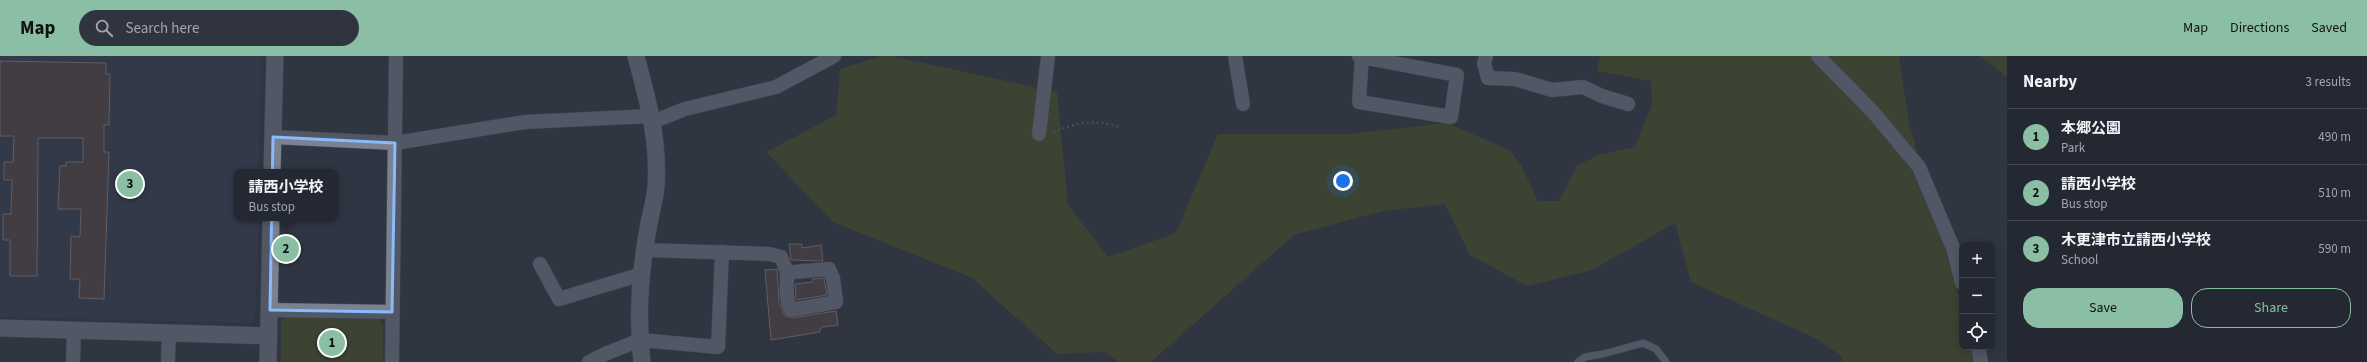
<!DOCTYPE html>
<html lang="en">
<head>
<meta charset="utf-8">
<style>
  :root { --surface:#232832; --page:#2f343e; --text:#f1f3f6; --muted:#a3a6ac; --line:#40444d; --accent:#8abfa5 }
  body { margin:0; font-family:"Source Sans 3","Noto Sans JP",sans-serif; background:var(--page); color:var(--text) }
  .controls { position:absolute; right:12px; bottom:12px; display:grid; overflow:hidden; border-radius:8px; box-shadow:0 2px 10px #0003 }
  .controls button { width:36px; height:36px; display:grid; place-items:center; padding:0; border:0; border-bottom:1px solid var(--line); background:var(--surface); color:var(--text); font:20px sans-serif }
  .you { position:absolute; left:1343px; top:125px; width:14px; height:14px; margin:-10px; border:3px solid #fff; border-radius:50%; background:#1a73e8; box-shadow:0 0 0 6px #1a73e833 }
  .badge { display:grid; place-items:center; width:26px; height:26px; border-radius:50%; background:var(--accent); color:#111; font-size:13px; font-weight:700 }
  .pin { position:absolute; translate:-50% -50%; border:2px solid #fff; box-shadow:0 1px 4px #0006 }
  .popup { position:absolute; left:234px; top:113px; width:104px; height:52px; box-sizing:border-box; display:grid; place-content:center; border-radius:8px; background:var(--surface); filter:drop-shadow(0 1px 3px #0005); font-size:13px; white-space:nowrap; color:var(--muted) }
  .popup b { font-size:15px; color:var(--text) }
  .popup::after { content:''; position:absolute; left:50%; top:100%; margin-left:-8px; border:8px solid transparent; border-top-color:var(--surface) }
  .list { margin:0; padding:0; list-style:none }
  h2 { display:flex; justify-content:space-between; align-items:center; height:52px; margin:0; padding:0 16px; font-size:17px }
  h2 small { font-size:13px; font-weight:400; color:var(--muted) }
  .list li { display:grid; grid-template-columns:26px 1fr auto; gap:12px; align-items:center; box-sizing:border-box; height:56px; padding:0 16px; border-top:1px solid var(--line) }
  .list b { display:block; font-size:15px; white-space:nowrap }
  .list p { margin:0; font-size:13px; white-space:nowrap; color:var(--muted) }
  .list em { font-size:13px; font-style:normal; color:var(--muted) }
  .actions { display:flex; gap:8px; padding:12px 16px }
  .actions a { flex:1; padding:9px 0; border:1px solid var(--accent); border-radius:16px; text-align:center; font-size:14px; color:var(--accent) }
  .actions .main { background:var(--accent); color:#111 }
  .icon { flex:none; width:22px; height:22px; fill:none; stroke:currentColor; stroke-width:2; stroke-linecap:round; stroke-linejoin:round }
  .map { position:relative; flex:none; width:2007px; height:306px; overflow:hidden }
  header { display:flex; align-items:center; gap:24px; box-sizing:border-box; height:56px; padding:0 20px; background:var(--accent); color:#111 }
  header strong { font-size:19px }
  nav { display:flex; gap:22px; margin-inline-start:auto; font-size:14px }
  .search { width:280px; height:36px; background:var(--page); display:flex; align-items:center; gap:10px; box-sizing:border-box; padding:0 14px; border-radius:22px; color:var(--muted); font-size:15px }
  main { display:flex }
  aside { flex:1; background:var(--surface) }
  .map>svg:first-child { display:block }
</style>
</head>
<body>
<header>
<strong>Map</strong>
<div class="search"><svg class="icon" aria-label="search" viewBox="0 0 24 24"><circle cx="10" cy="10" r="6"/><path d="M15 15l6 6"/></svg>Search here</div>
<nav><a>Map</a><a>Directions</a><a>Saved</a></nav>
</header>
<main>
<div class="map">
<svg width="2007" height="306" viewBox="0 0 2007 306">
  <rect width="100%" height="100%" fill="#2f3542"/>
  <polygon fill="#353e50" points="0,0 261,0 259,116 237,116 237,162 259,162 255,263 249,267 0,261"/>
  <g fill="#4d541f">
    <polygon points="882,0 891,0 1057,36 1068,149 1108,201 1176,177 1218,78 1348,78 1446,67 1510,94 1521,109 1538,145 1559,145 1577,109 1602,98 1635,91 1652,49 1651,25 1597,15 1600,0 1899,0 1909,67 1962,253 1962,291 1973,291 1978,306 1841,306 1843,301 1815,282 1691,226 1675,167 1592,214 1527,230 1470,199 1445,148 1382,155 1294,179 1151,306 1119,306 1104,296 1057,298 972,222 833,166 766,96 836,59 840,13"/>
    <polygon points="1980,0 2007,0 2007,21"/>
    <polygon points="285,260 378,261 383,268 383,306 281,306 281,264"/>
  </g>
  <g fill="#594844" stroke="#9f8c88">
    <polygon points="0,5 106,7 106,18 110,18 109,69 104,69 104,96 109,96 104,243 79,242 80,223 70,223 71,180 80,181 81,153 58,153 60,110 66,110 66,106 83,106 83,82 38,82 37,220 10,220 10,184 3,184 3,158 11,158 12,124 4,124 4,106 13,106 14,80 0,80"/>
    <polygon points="789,188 802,188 802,192 821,189 823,205 791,204"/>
    <polygon points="777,213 779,247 785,260 792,262 836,255 838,269 823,271 820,273 820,276 771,284 765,214"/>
    <polygon points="824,222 827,239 796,244 795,228 813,226 812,223"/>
  </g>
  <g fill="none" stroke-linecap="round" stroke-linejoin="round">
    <defs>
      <polyline id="service" points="1578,306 1585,301 1603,298 1643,287 1656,293 1666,306"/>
      <g id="minor">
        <polyline points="1235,0 1243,48"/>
        <polyline points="1359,0 1362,1 1457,19 1451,61 1359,46 1362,1"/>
        <polyline points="1486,0 1484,8 1488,22 1515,23 1552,34 1583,31 1602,40 1628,48"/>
        <polyline points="1818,0 1873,56 1919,111 1953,192 1962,227"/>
        <polyline points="652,66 685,53 776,31 834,0"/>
        <polyline points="1039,78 1048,0"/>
        <polyline points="273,81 395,87 525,66 651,60"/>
        <path d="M645,194l124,4 12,3c2,6 6,13 6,19 0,11 -2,23 4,34l45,-8 -3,-24 -4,-9 -36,3 -6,3"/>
        <polyline points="540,208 559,243 642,218"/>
        <polyline points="270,254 392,256"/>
        <polyline points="1978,291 1981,306"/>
        <polyline points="73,306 74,274"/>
        <polyline points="168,306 169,277"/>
        <polyline points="392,306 396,0"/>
        <polyline points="589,306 605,298 640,284 718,291 722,196"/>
      </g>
      <g id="tertiary">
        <path d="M636,0c12,45 23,84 20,131 -1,14 -6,28 -8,42 -8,43 -11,89 -6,133"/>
        <polyline points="272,116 275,0"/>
        <polyline points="0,272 269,280"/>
        <polyline points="268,306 271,162"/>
      </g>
    </defs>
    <use href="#service" stroke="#4c525c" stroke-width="8"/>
    <use href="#minor" stroke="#4c525c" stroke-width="15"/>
    <use href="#tertiary" stroke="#4c525c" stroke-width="18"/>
    <path stroke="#646974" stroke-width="2.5" stroke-dasharray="2 3" stroke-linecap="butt" d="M1053,76c27,-10 39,-13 67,-5"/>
    <use href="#service" stroke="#7a8190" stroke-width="7"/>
    <use href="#minor" stroke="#7a8190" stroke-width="14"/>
    <use href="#tertiary" stroke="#7a8190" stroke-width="17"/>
  </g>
  <path d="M0 0H2007V306H0ZM273,81l122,6 -3,169 -122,-2z" fill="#2f3542" fill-opacity=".55" fill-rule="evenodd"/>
  <path fill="none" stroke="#89bafc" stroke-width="3" stroke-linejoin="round" d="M273,81l122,6 -3,169 -122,-2z"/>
</svg>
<div class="controls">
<button>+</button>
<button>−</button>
<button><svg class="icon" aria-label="locate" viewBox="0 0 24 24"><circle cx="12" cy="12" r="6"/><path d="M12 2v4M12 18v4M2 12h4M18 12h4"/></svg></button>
</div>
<div class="you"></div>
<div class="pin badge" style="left:332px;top:287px">1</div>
<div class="pin badge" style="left:286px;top:193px">2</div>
<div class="popup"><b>請西小学校</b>Bus stop</div>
<div class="pin badge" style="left:130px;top:128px">3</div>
</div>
<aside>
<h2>Nearby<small>3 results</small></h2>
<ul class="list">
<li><span class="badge">1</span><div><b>本郷公園</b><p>Park</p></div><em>490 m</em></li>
<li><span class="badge">2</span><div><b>請西小学校</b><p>Bus stop</p></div><em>510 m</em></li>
<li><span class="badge">3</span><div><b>木更津市立請西小学校</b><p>School</p></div><em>590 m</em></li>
</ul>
<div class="actions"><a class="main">Save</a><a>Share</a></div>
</aside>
</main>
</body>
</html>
